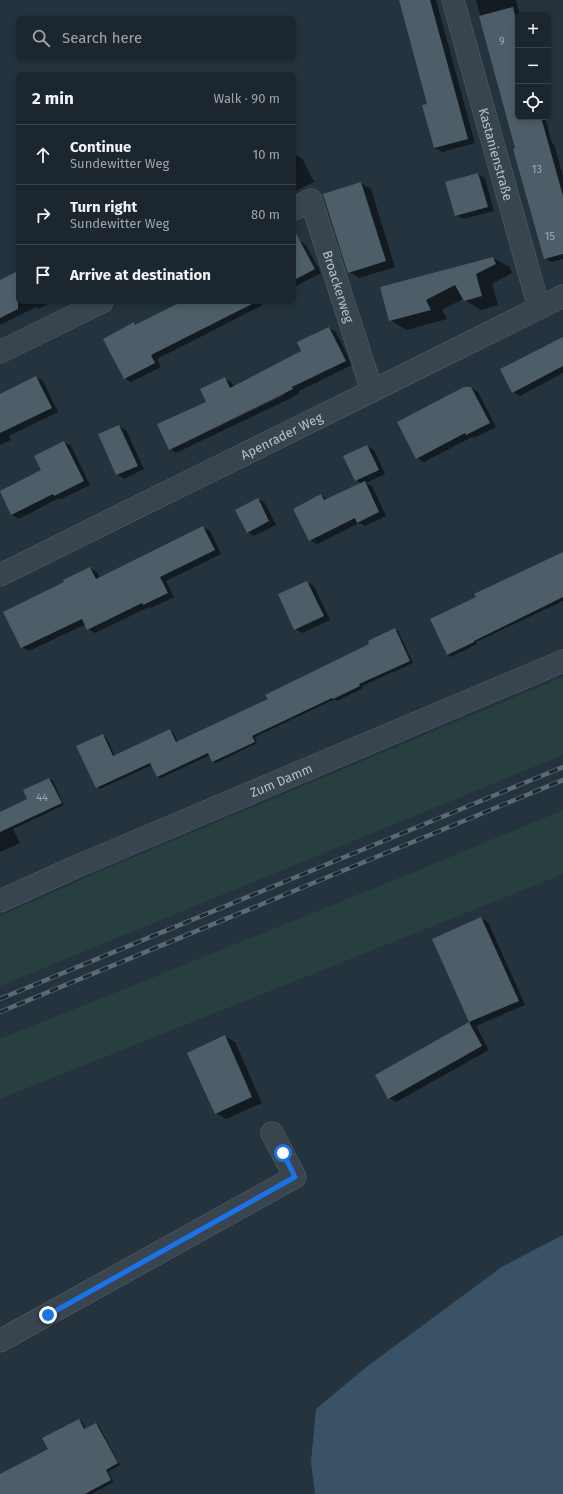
<!DOCTYPE html>
<html lang="en">
<head>
<meta charset="utf-8">
<style>
  :root { --surface:#1c262e; --page:#29323a; --text:#f1f3f6; --muted:#a0a5aa; --line:#3a434a }
  body { margin:0; font-family:"Fira Sans",sans-serif; background:var(--page); color:var(--text) }
  .controls { position:absolute; right:12px; top:12px; display:grid; overflow:hidden; border-radius:6px; box-shadow:0 2px 6px #0003 }
  .controls button { width:36px; height:36px; display:grid; place-items:center; padding:0; border:0; border-bottom:1px solid var(--line); background:var(--surface); color:var(--text); font:20px sans-serif }
  .stop { position:absolute; width:12px; height:12px; margin:-9px; border:3px solid #1a73e8; border-radius:50%; background:#fff }
  .stop.end { background:#1a73e8; border-color:#fff; box-shadow:0 1px 4px #0008 }
  .list { margin:0; padding:0; list-style:none }
  h2 { display:flex; justify-content:space-between; align-items:center; height:52px; margin:0; padding:0 16px; font-size:17px }
  h2 small { font-size:13px; font-weight:400; color:var(--muted) }
  .list li { display:grid; grid-template-columns:26px 1fr auto; gap:12px; align-items:center; box-sizing:border-box; height:60px; padding:0 16px; border-top:1px solid var(--line) }
  .list b { display:block; font-size:15px; white-space:nowrap }
  .list p { margin:0; font-size:13px; white-space:nowrap; color:var(--muted) }
  .list em { font-size:13px; font-style:normal; color:var(--muted) }
  .icon { flex:none; width:22px; height:22px; fill:none; stroke:currentColor; stroke-width:2; stroke-linecap:round; stroke-linejoin:round }
  .map { position:relative; flex:none; width:563px; height:1494px; overflow:hidden }
  .search { position:absolute; background:var(--surface); box-shadow:0 2px 6px #0003; left:16px; top:16px; width:280px; height:44px; display:flex; align-items:center; gap:10px; box-sizing:border-box; padding:0 14px; border-radius:6px; color:var(--muted); font-size:15px }
  .panel { position:absolute; background:var(--surface); box-shadow:0 2px 6px #0003; left:16px; top:72px; width:280px; height:232px; border-radius:6px }
  .map>svg:first-child { display:block }
</style>
</head>
<body>
<div class="map">
<svg width="563" height="1494" viewBox="0 0 563 1494">
  <rect width="100%" height="100%" fill="#25333e"/>
  <g fill="#273f3e">
    <polygon points="563,677 563,755 0,986 0,916 103,870"/>
    <polygon points="563,810 563,874 0,1099 0,1039 402,877"/>
  </g>
  <polygon fill="#395265" points="563,1235 563,1494 315,1494 311,1462 316,1409 365,1368 503,1266"/>
  <g fill="#0007" fill-rule="evenodd">
    <polygon points="399,0 436,0 475,143 442,152 435,148 428,105"/>
    <polygon points="476,0 516,0 520,15 518,15 518,117 545,117 552,143 554,144 563,176 563,259 552,262 545,258"/>
    <polygon points="295,154 302,158 314,182 294,192 294,155"/>
    <polygon points="478,174 485,178 494,211 463,219 456,215"/>
    <polygon points="361,183 371,189 395,267 359,278 349,272"/>
    <polygon points="299,241 306,245 321,273 294,287 294,243"/>
    <polygon points="493,258 510,267 512,273 492,284 498,305 481,310 463,299 442,310 447,319 407,330 390,320"/>
    <polygon points="18,272 18,302 52,302 38,309 36,307 0,325 0,287"/>
    <polygon points="183,302 266,302 261,305 261,306 157,359 161,367 131,382 124,378 134,324 136,325"/>
    <path d="M329,328l7,4 16,33 -53,26 1,2 -13,7 -111,53 -6,-4 37,-47 17,-24 7,4 3,5 69,-35zM284,393v2l-112,54v-2z"/>
    <polygon points="563,337 563,373 520,396 513,392"/>
    <polygon points="36,377 43,381 58,412 9,436 11,440 0,445 0,395"/>
    <polygon points="471,388 478,392 496,427 474,438 472,437 424,462 417,458"/>
    <polygon points="119,426 126,430 144,469 124,479 117,474"/>
    <polygon points="64,442 71,446 90,485 61,499 59,498 19,519 12,515 1,492 42,470"/>
    <polygon points="367,446 374,450 385,474 366,483 372,486 386,516 365,526 359,523 317,544 310,540 321,495 329,500 362,484 356,480 344,456"/>
    <polygon points="258,499 265,503 276,525 254,536 247,532"/>
    <polygon points="203,527 210,531 221,554 166,581 174,597 151,608 149,607 95,633 88,629 86,624 29,651 22,647 65,582 90,568 97,572 100,578"/>
    <polygon points="563,553 563,601 476,642 477,644 451,657 448,655 431,620"/>
    <polygon points="307,582 314,586 330,620 302,633 295,629 279,595"/>
    <polygon points="395,629 398,631 413,663 362,686 363,688 337,701 335,699 255,737 257,743 216,763 213,761 210,755 161,778 157,777 152,765 100,789 97,787 102,735 106,737 115,756 170,730 173,732 178,742 269,700 370,644"/>
    <polygon points="49,779 53,781 64,805 13,829 20,843 0,852 0,813 28,799"/>
    <polygon points="481,918 488,922 525,1005 476,1026 489,1050 396,1102 389,1098 376,1075 471,1023 433,939"/>
    <polygon points="225,1036 235,1042 262,1103 226,1119 216,1113"/>
    <polygon points="79,1420 82,1422 86,1430 96,1424 99,1426 120,1465 108,1472 114,1482 91,1494 0,1494 0,1475 49,1449"/>
  </g>
  <g fill="#4e5e69">
    <polygon points="399,0 430,0 468,139 434,148 422,105 427,104"/>
    <polygon points="513,7 518,28 518,117 541,117 563,196 563,254 544,259 513,149 515,148 479,16"/>
    <polygon points="478,173 488,207 455,216 445,182"/>
    <polygon points="361,182 386,261 348,273 323,194"/>
    <polygon points="294,230 315,269 294,280"/>
    <polygon points="493,257 496,264 476,274 482,296 464,301 455,285 426,300 431,310 389,321 380,287"/>
    <polygon points="18,271 18,309 0,318 0,280"/>
    <polygon points="181,302 256,302 151,355 155,363 124,379 103,339 134,322 135,325"/>
    <polygon points="329,327 346,361 292,387 293,389 279,396 169,450 157,424 206,402 200,389 225,377 230,388 301,351 297,342"/>
    <polygon points="563,337 563,366 512,393 500,369"/>
    <polygon points="36,376 52,408 0,433 0,394"/>
    <polygon points="464,387 471,387 490,423 466,435 465,433 416,459 397,422"/>
    <polygon points="119,425 138,466 116,475 98,434"/>
    <polygon points="64,441 84,481 54,496 53,494 11,515 0,491 41,470 34,456"/>
    <polygon points="367,445 379,470 355,481 343,456"/>
    <polygon points="365,481 379,512 357,523 355,518 309,541 293,509 321,494 324,500"/>
    <polygon points="258,498 269,521 247,533 235,510"/>
    <polygon points="203,526 215,550 160,577 168,593 143,605 142,603 87,630 82,619 21,648 3,612 64,582 63,580 90,567 96,579"/>
    <polygon points="563,552 563,597 474,641 474,642 447,655 430,619 476,597 474,594"/>
    <polygon points="307,581 324,616 294,630 278,594"/>
    <polygon points="395,628 410,661 359,684 360,686 333,699 332,698 252,736 255,742 212,762 208,753 157,777 150,763 96,788 76,746 103,734 113,756 170,729 176,742 268,699 265,695 369,644 368,641"/>
    <polygon points="49,778 62,803 0,832 0,812 27,799 23,790"/>
    <polygon points="481,917 519,1001 469,1022 432,939"/>
    <polygon points="469,1022 482,1046 388,1099 375,1075"/>
    <polygon points="225,1035 252,1097 215,1114 187,1053"/>
    <polygon points="79,1419 84,1429 96,1423 118,1463 106,1470 111,1480 85,1494 0,1494 0,1474 48,1449 42,1438"/>
  </g>
  <g fill="none" stroke-linecap="round" stroke-linejoin="round">
    <defs>
      <g id="minor">
        <path id="s1" d="M453,0l86,308"/>
        <path id="s2" d="M294,209l17,-9 61,191"/>
        <polyline points="0,352 102,302"/>
        <path id="s3" d="M0,575l372,-184 191,-95"/>
        <path id="s4" d="M0,901l73,-33 490,-207"/>
        <polyline points="0,1341 295,1177 272,1133"/>
      </g>
    </defs>
    <use href="#minor" stroke="#57636c" stroke-width="23"/>
    <use href="#minor" stroke="#39454e" stroke-width="22"/>
    <defs>
      <g id="rail">
        <polyline points="0,999 563,767"/>
        <polyline points="0,1012 563,780"/>
      </g>
    </defs>
    <use href="#rail" stroke="#5b6a75" stroke-width="4.5"/>
    <use href="#rail" stroke="#1e2a33" stroke-width="3" stroke-dasharray="9" stroke-linecap="butt"/>
  </g>
  <g fill="none" stroke-linecap="round" stroke-linejoin="round">
    <polyline stroke="#1a73e8" stroke-width="5" points="48,1315 295,1177 283,1153"/>
  </g>
  <g text-anchor="middle" stroke-width="3.5" stroke-linejoin="round" paint-order="stroke">
    <g font-size="11" fill="#9ba8b1">
      <text x="502" y="45">9</text>
      <text x="537" y="173">13</text>
      <text x="550" y="240">15</text>
      <text x="42" y="801">44</text>
    </g>
    <g font-size="13" fill="#b5c0c9" stroke="#1e2a33">
      <text dy="5" stroke="none"><textPath href="#s1" startOffset="160">Kastanienstraße</textPath></text>
      <text dy="5" stroke="none"><textPath href="#s2" startOffset="110">Broackerweg</textPath></text>
      <text dy="5" stroke="none"><textPath href="#s3" startOffset="314">Apenrader Weg</textPath></text>
      <text dy="5" stroke="none"><textPath href="#s4" startOffset="306">Zum Damm</textPath></text>
    </g>
  </g>
</svg>
<div class="controls">
<button>+</button>
<button>−</button>
<button><svg class="icon" aria-label="locate" viewBox="0 0 24 24"><circle cx="12" cy="12" r="6"/><path d="M12 2v4M12 18v4M2 12h4M18 12h4"/></svg></button>
</div>
<div class="stop" style="left:283px;top:1153px"></div>
<div class="stop end" style="left:48px;top:1315px"></div>
<div class="search"><svg class="icon" aria-label="search" viewBox="0 0 24 24"><circle cx="10" cy="10" r="6"/><path d="M15 15l6 6"/></svg>Search here</div>
<section class="panel">
<h2>2 min<small>Walk · 90 m</small></h2>
<ul class="list">
<li><svg class="icon" aria-label="ahead" viewBox="0 0 24 24"><path d="M12 20V5M6 11l6-6 6 6"/></svg><div><b>Continue</b><p>Sundewitter Weg</p></div><em>10 m</em></li>
<li><svg class="icon" aria-label="right" viewBox="0 0 24 24"><path d="M7 20v-9h11M14 6l5 5-5 5"/></svg><div><b>Turn right</b><p>Sundewitter Weg</p></div><em>80 m</em></li>
<li><svg class="icon" aria-label="arrive" viewBox="0 0 24 24"><path d="M6 21V4h12l-3 4 3 4H6"/></svg><div><b>Arrive at destination</b></div></li>
</ul>
</section>
</div>
</body>
</html>
